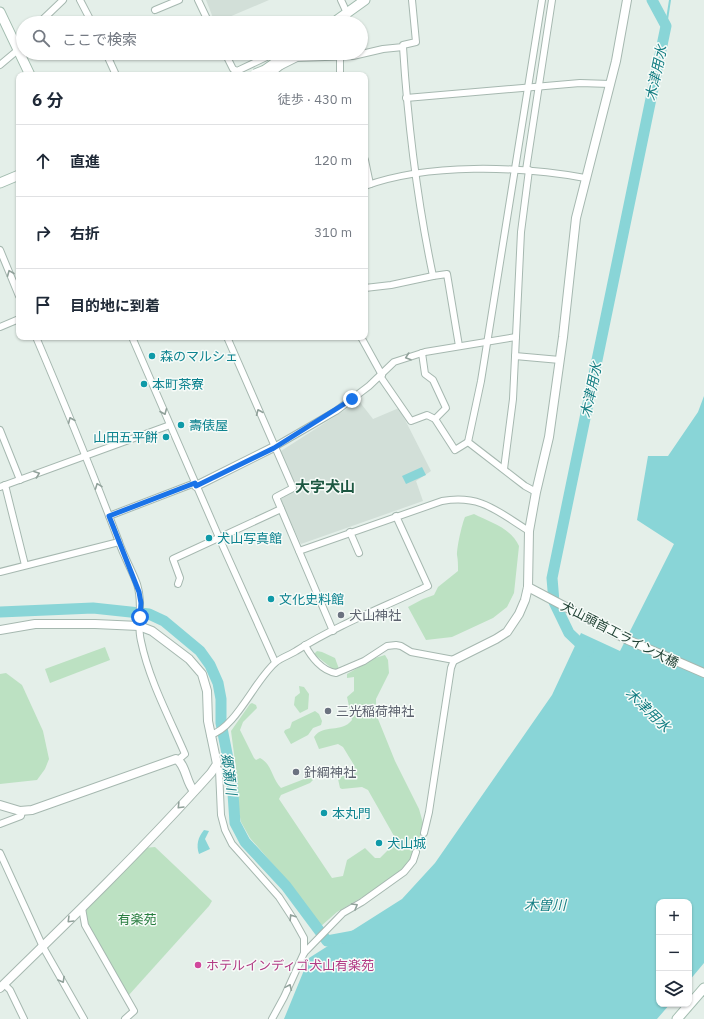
<!DOCTYPE html>
<html lang="ja">
<head>
<meta charset="utf-8">
<style>
  :root { --surface:#fff; --page:#f2f2f3; --text:#1f2937; --muted:#747a83; --line:#e0e1e3 }
  body { margin:0; font-family:"IBM Plex Sans","Noto Sans JP",sans-serif; background:var(--page); color:var(--text) }
  .controls { position:absolute; right:12px; bottom:12px; display:grid; overflow:hidden; border-radius:8px; box-shadow:0 1px 3px #0004 }
  .controls button { width:36px; height:36px; display:grid; place-items:center; padding:0; border:0; border-bottom:1px solid var(--line); background:var(--surface); color:var(--text); font:20px sans-serif }
  .stop { position:absolute; width:12px; height:12px; margin:-9px; border:3px solid #1a73e8; border-radius:50%; background:#fff }
  .stop.end { background:#1a73e8; border-color:#fff; box-shadow:0 1px 4px #0008 }
  .list { margin:0; padding:0; list-style:none }
  h2 { display:flex; justify-content:space-between; align-items:center; height:52px; margin:0; padding:0 16px; font-size:17px }
  h2 small { font-size:13px; font-weight:400; color:var(--muted) }
  .list li { display:grid; grid-template-columns:26px 1fr auto; gap:12px; align-items:center; box-sizing:border-box; height:72px; padding:0 16px; border-top:1px solid var(--line) }
  .list b { display:block; font-size:15px; white-space:nowrap }
  .list em { font-size:13px; font-style:normal; color:var(--muted) }
  .icon { flex:none; width:22px; height:22px; fill:none; stroke:currentColor; stroke-width:2; stroke-linecap:round; stroke-linejoin:round }
  .map { position:relative; flex:none; width:704px; height:1019px; overflow:hidden }
  .search { position:absolute; background:var(--surface); box-shadow:0 1px 3px #0004; left:16px; top:16px; width:352px; height:44px; display:flex; align-items:center; gap:10px; box-sizing:border-box; padding:0 14px; border-radius:22px; color:var(--muted); font-size:15px }
  .panel { position:absolute; background:var(--surface); box-shadow:0 1px 3px #0004; left:16px; top:72px; width:352px; height:268px; border-radius:8px }
  .map>svg:first-child { display:block }
</style>
</head>
<body>
<div class="map">
<svg width="704" height="1019" viewBox="0 0 704 1019">
  <rect width="100%" height="100%" fill="#e4efe9"/>
  <g fill="#d2dfd8">
    <polygon points="206,0 269,0 215,23"/>
    <polygon points="359,401 373,419 399,408 431,471 416,481 423,501 301,544 280,500 296,488 281,451"/>
  </g>
  <g fill="#bce1c2">
    <path d="M474,514c16,8 37,14 45,32l-5,47 -7,14 -14,11 -41,19 -26,3 -18,-33 15,-8 11,-4 4,-8 20,-16c0,-6 0,-11 -1,-16 0,-9 5,-31 8,-38z"/>
    <polygon points="105,647 110,660 50,683 45,669"/>
    <polygon points="317,651 322,652 335,658 339,669 334,670 314,654"/>
    <path d="M385,655l3,5 1,13 -13,26v15l19,47 24,48 4,14 -6,25 -6,13 -28,24 -46,27 -17,15 -24,-36 -46,-53 -9,-16 -2,-10 -2,-36 -6,-45 19,-27 2,-1 4,2 1,3 -14,14 -3,8 14,28 2,2 4,-2c12,6 12,21 21,30l31,-12 1,4 -3,3 -29,12 -2,4 53,79 11,-2 4,-16 18,-12 10,10h5l14,-14v-8l-26,-46 -6,-3 -20,2 -2,-1 -2,-9 15,-10 1,-4 -11,-18 -5,-3 -19,5 -5,-12c10,-14 27,-3 38,-17l-5,-23 7,-6v-14l-7,1v-4l28,-16z"/>
    <polygon points="6,673 22,685 43,731 49,759 45,769 37,780 0,784 0,674"/>
    <polygon points="299,686 304,687 309,694 308,709 300,713 294,705 295,697 300,693"/>
    <polygon points="315,711 319,714 322,721 321,725 313,728 308,735 291,744 284,732 285,730 290,728 292,722"/>
    <polygon points="155,847 212,901 209,906 128,996 90,928 86,917 85,907 143,848"/>
  </g>
  <g fill="#89d5d7">
    <polygon points="704,396 704,963 689,981 689,902 659,902 659,1004 670,1004 657,1019 284,1019 309,958 402,899 435,863 552,695 581,633 620,651 674,544 637,520 648,456 668,456 698,412"/>
    <polygon points="422,467 426,475 406,484 402,476"/>
    <path d="M204,830l5,1 -4,8 5,10 -11,5c-3,-9 -1,-17 5,-24z"/>
  </g>
  <g fill="none" stroke-linecap="round" stroke-linejoin="round">
    <polyline stroke="#89d5d7" stroke-width="2" points="666,26 670,0"/>
    <g stroke="#89d5d7" stroke-width="11">
      <polyline points="0,612 93,608 149,614 164,621 200,651 210,665 218,683 221,699 221,723 232,779 235,823 245,842 286,886 327,941 354,936"/>
      <polyline points="588,651 569,633 554,602 552,578 666,26 652,0"/>
    </g>
    <polyline stroke="#bdcdc5" stroke-width="6" stroke-dasharray="6 3" stroke-linecap="butt" points="416,852 424,833"/>
    <defs>
      <g id="minor">
        <polyline points="80,0 92,23"/>
        <polyline points="198,0 209,23"/>
        <polyline points="341,0 347,13 347,23"/>
        <polyline points="155,10 179,0"/>
        <polyline points="39,23 63,0"/>
        <polyline points="17,45 23,39"/>
        <path d="M403,47c5,78 14,153 30,229l14,-2 12,72"/>
        <polyline points="106,53 116,75"/>
        <polyline points="225,53 233,69 237,71 275,53"/>
        <polyline points="340,53 340,75"/>
        <polyline points="0,65 19,49"/>
        <polyline points="281,66 297,58 353,56 383,49 403,47 403,45 416,42 412,0"/>
        <polyline points="270,75 294,55 294,53"/>
        <polyline points="406,98 580,83 610,84"/>
        <polyline points="365,160 370,184"/>
        <polyline points="526,170 552,0"/>
        <path d="M365,186c63,-23 154,-20 220,-8"/>
        <polyline points="0,250 19,296"/>
        <polyline points="365,288 391,285 433,276"/>
        <polyline points="0,327 19,319"/>
        <path d="M36,337c29,68 57,136 83,205 5,15 13,28 18,42 7,22 -1,36 4,57 8,39 28,76 44,113l-7,6"/>
        <polyline points="132,337 221,542 275,662"/>
        <polyline points="227,337 293,488 276,497 333,631"/>
        <polyline points="361,337 382,375"/>
        <polyline points="422,353 425,374 433,380 446,408 435,419"/>
        <polyline points="515,356 560,360"/>
        <polyline points="380,376 411,421 427,415 435,419 455,450 468,442"/>
        <polyline points="0,430 20,480"/>
        <polyline points="274,447 336,411 369,386 394,362 425,352 516,337"/>
        <polyline points="504,469 513,399 521,232 529,170"/>
        <polyline points="5,485 25,565"/>
        <polyline points="0,487 170,425"/>
        <polyline points="536,492 525,486 468,442 481,381 542,0"/>
        <polyline points="109,516 195,483"/>
        <polyline points="350,532 359,553"/>
        <path d="M299,551l143,-50c39,-7 56,11 87,30"/>
        <polyline points="0,572 119,542"/>
        <polyline points="178,584 180,578 173,559 281,509"/>
        <path d="M305,645c6,12 17,26 31,28l28,-12 23,-15 9,-1 5,1 10,6 43,8 -3,8 -22,144 -5,21"/>
        <path d="M210,735c25,-6 45,-55 65,-72 5,-5 15,-8 21,-12 41,-26 88,-44 132,-65l-32,-70"/>
        <polyline points="215,767 219,770 221,815 225,830 232,844 279,897 294,920 304,938 304,953"/>
        <polyline points="0,824 21,816 22,811"/>
        <polyline points="0,853 43,947 84,1019"/>
        <polyline points="82,908 85,925 134,1011 125,1019"/>
        <polyline points="4,984 10,990 24,1019"/>
        <polyline points="272,1019 284,997 304,953 343,913 362,902 404,872 413,861 416,852"/>
      </g>
      <g id="tertiary">
        <polyline points="196,486 274,447"/>
        <polyline points="528,587 628,640 704,673"/>
        <path d="M0,630l35,-6h60l44,2 13,5 37,28 13,15 5,17 1,30 9,43 -6,9c-67,75 -139,145 -211,215"/>
        <polyline points="454,660 496,639 507,632 519,614 525,600 528,587 529,531 536,492 549,437 563,337 576,218 616,61 627,0"/>
        <path d="M0,805l20,6 12,-1 144,-51c10,5 10,24 18,32"/>
      </g>
      <g id="secondary">
        <polyline points="0,12 30,75"/>
        <polyline points="333,23 365,0"/>
        <polyline points="265,70 289,53"/>
        <polyline points="0,183 19,175"/>
        <polyline points="677,1019 704,988"/>
      </g>
    </defs>
    <use href="#minor" stroke="#a6b8b0" stroke-width="8"/>
    <use href="#tertiary" stroke="#a6b8b0" stroke-width="10"/>
    <use href="#secondary" stroke="#a2bcaf" stroke-width="11"/>
    <use href="#minor" stroke="#fff" stroke-width="6"/>
    <use href="#tertiary" stroke="#fff" stroke-width="8"/>
    <use href="#secondary" stroke="#fff" stroke-width="9"/>
    <defs>
      <polyline id="secondary-bridge" points="255,74 265,70"/>
    </defs>
    <use href="#secondary-bridge" stroke="#a2bcaf" stroke-width="11" stroke-linecap="butt"/>
    <use href="#secondary-bridge" stroke="#fff" stroke-width="9"/>
  </g>
  <defs><path id="oneway-chevron" d="M-2-3.5L2.5 0L-2 3.5" fill="none" stroke-width="1.6" stroke-linecap="round" stroke-linejoin="round"/></defs>
  <g stroke="#90a19a">
    <use href="#oneway-chevron" transform="translate(10 273) rotate(-112)"/>
    <use href="#oneway-chevron" transform="translate(408 357) rotate(161)"/>
    <use href="#oneway-chevron" transform="translate(164 412) rotate(67)"/>
    <use href="#oneway-chevron" transform="translate(259 412) rotate(-113)"/>
    <use href="#oneway-chevron" transform="translate(71 420) rotate(-113)"/>
    <use href="#oneway-chevron" transform="translate(37 474) rotate(-20)"/>
    <use href="#oneway-chevron" transform="translate(98 486) rotate(-111)"/>
    <use href="#oneway-chevron" transform="translate(180 806) rotate(134)"/>
    <use href="#oneway-chevron" transform="translate(355 906) rotate(-30)"/>
    <use href="#oneway-chevron" transform="translate(292 917) rotate(-123)"/>
    <use href="#oneway-chevron" transform="translate(70 920) rotate(135)"/>
    <use href="#oneway-chevron" transform="translate(62 980) rotate(61)"/>
    <use href="#oneway-chevron" transform="translate(289 987) rotate(-66)"/>
  </g>
  <g fill="none" stroke-linecap="round" stroke-linejoin="round">
    <polyline stroke="#1a73e8" stroke-width="5" points="140,617 141,603 139,592 109,516 195,483 196,486 274,448 352,399"/>
  </g>
  <g fill="#0f9aa8" stroke="#f6fbf8" stroke-width="1.5">
    <circle cx="152" cy="356" r="4"/>
    <circle cx="144" cy="384" r="4"/>
    <circle cx="181" cy="425" r="4"/>
    <circle cx="166" cy="437" r="4"/>
    <circle cx="209" cy="538" r="4"/>
    <circle cx="271" cy="599" r="4"/>
    <circle cx="324" cy="813" r="4"/>
    <circle cx="379" cy="843" r="4"/>
  </g>
  <g fill="#6b7280" stroke="#f6fbf8" stroke-width="1.5">
    <circle cx="341" cy="615" r="4"/>
    <circle cx="328" cy="711" r="4"/>
    <circle cx="296" cy="772" r="4"/>
  </g>
  <circle fill="#d1479c" stroke="#f6fbf8" stroke-width="1.5" cx="198" cy="965" r="4"/>
  <g text-anchor="middle" stroke-width="3" stroke-linejoin="round" paint-order="stroke">
    <g font-size="13" fill="#0d838f" stroke="#f6fbf8" text-anchor="start">
      <text x="160" y="361">森のマルシェ</text>
      <text x="152" y="389">本町茶寮</text>
      <text x="189" y="430">壽俵屋</text>
      <text x="158" y="442" text-anchor="end">山田五平餅</text>
      <text x="217" y="543">犬山写真館</text>
      <text x="279" y="604">文化史料館</text>
      <text x="332" y="818">本丸門</text>
      <text x="387" y="848">犬山城</text>
    </g>
    <g font-size="13" fill="#5b616d" stroke="#f6fbf8" text-anchor="start">
      <text x="349" y="620">犬山神社</text>
      <text x="336" y="716">三光稲荷神社</text>
      <text x="304" y="777">針綱神社</text>
    </g>
    <g font-size="13" fill="#224336" stroke="#f6fbf8">
      <text transform="translate(620 634) rotate(27)" y="5">犬山頭首工ライン大橋</text>
    </g>
    <g font-size="13" fill="#287d3f" stroke="#f6fbf8">
      <text x="137" y="924">有楽苑</text>
    </g>
    <g font-size="13" fill="#b23c85" stroke="#f6fbf8" text-anchor="start">
      <text x="206" y="970">ホテルインディゴ犬山有楽苑</text>
    </g>
    <g font-size="14" font-style="italic" fill="#167f84" stroke="#f6fbf8">
      <text transform="translate(656 73) rotate(-78)" y="5">木津用水</text>
      <text transform="translate(591 390) rotate(-78)" y="5">木津用水</text>
      <text transform="translate(648 710) rotate(44)" y="5">木津用水</text>
      <text transform="translate(229 774) rotate(82)" y="5">郷瀬川</text>
      <text x="545" y="910">木曽川</text>
    </g>
    <g font-size="15" font-weight="bold" fill="#1c5741" stroke="#f6fbf8">
      <text x="325" y="492">大字犬山</text>
    </g>
  </g>
</svg>
<div class="controls">
<button>+</button>
<button>−</button>
<button><svg class="icon" aria-label="layers" viewBox="0 0 24 24"><path d="M12 4l9 5-9 5-9-5zM3 14l9 5 9-5"/></svg></button>
</div>
<div class="stop" style="left:140px;top:617px"></div>
<div class="stop end" style="left:352px;top:399px"></div>
<div class="search"><svg class="icon" aria-label="search" viewBox="0 0 24 24"><circle cx="10" cy="10" r="6"/><path d="M15 15l6 6"/></svg>ここで検索</div>
<section class="panel">
<h2>6 分<small>徒歩 · 430 m</small></h2>
<ul class="list">
<li><svg class="icon" aria-label="ahead" viewBox="0 0 24 24"><path d="M12 20V5M6 11l6-6 6 6"/></svg><div><b>直進</b></div><em>120 m</em></li>
<li><svg class="icon" aria-label="right" viewBox="0 0 24 24"><path d="M7 20v-9h11M14 6l5 5-5 5"/></svg><div><b>右折</b></div><em>310 m</em></li>
<li><svg class="icon" aria-label="arrive" viewBox="0 0 24 24"><path d="M6 21V4h12l-3 4 3 4H6"/></svg><div><b>目的地に到着</b></div></li>
</ul>
</section>
</div>
</body>
</html>
